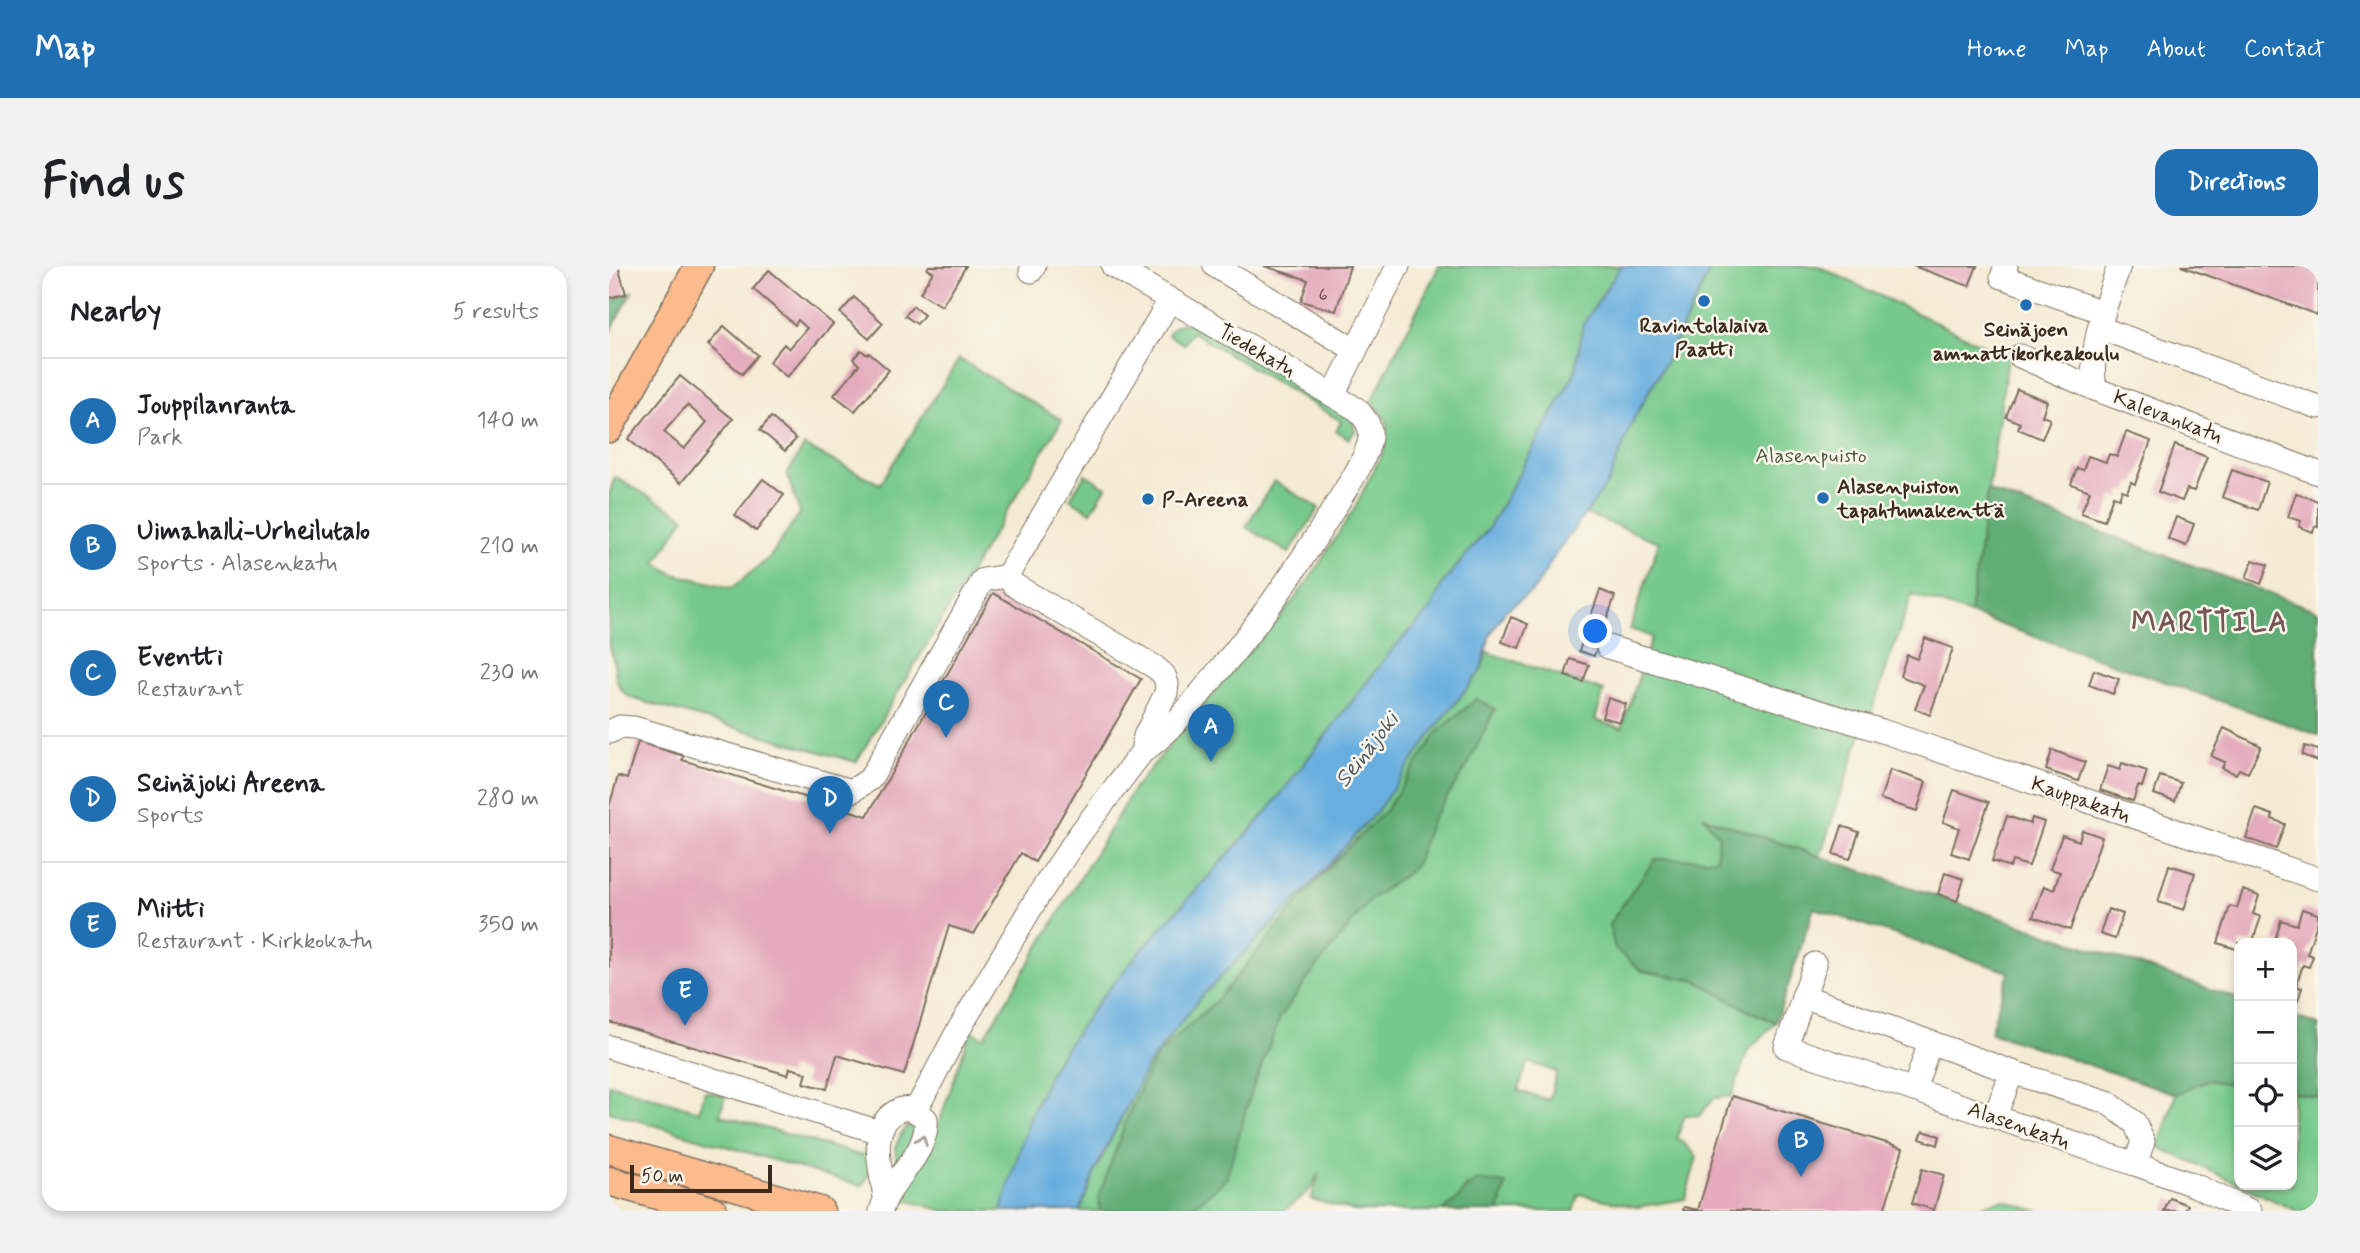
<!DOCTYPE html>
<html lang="en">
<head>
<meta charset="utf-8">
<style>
  :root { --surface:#fff; --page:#f2f2f2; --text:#202124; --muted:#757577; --line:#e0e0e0; --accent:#1f6fb2 }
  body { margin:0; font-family:Mynerve,sans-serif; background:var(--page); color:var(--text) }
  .controls { position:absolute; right:21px; bottom:21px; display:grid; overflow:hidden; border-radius:14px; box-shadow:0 4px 10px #0003 }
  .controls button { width:63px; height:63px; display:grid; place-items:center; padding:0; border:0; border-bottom:2px solid var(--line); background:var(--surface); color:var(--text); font:35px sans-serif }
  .scale { position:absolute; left:21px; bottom:18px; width:142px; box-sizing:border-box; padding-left:7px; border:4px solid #3b2a1e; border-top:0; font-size:19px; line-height:24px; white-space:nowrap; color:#3b2a1e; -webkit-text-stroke:5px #fbf7ec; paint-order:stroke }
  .you { position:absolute; left:987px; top:366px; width:24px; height:24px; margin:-18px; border:5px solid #fff; border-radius:50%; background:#1a73e8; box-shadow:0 0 0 10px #1a73e833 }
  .badge { display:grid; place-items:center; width:46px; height:46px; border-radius:50%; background:var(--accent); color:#fff; font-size:23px; font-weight:700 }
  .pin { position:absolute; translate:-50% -58px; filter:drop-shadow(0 2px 4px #0008) }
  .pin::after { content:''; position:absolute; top:37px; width:24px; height:21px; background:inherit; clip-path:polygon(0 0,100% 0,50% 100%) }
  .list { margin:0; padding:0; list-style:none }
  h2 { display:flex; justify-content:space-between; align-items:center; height:91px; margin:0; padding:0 28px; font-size:30px }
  h2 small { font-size:23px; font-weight:400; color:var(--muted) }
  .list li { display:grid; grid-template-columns:46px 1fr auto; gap:21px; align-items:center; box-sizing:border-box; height:126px; padding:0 28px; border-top:2px solid var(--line) }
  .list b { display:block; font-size:26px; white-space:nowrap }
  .list p { margin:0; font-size:23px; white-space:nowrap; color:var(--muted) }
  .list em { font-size:23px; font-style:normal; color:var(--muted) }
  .icon { flex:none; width:38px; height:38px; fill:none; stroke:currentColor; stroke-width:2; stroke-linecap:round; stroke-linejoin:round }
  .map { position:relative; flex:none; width:1709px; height:945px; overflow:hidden; border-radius:21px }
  header { display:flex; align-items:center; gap:42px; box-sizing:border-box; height:98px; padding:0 35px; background:var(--accent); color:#fff }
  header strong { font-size:33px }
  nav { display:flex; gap:38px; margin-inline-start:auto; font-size:24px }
  .intro { display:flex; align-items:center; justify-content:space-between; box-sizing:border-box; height:168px; padding:0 42px }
  h1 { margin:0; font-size:49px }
  .button { padding:18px 32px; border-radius:21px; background:var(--accent); color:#fff; font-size:24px; font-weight:700 }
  main { display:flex; gap:42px; padding:0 42px }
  aside { flex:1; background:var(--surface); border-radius:21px; box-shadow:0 4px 10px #0003 }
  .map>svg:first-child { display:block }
</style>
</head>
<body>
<header>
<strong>Map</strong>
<nav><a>Home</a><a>Map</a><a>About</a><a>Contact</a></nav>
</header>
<div class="intro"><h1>Find us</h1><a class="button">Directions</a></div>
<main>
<aside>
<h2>Nearby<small>5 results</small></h2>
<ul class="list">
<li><span class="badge">A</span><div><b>Jouppilanranta</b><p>Park</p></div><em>140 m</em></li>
<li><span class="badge">B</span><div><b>Uimahalli-Urheilutalo</b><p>Sports · Alasenkatu</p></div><em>210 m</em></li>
<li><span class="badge">C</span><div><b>Eventti</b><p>Restaurant</p></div><em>230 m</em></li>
<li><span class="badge">D</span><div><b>Seinäjoki Areena</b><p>Sports</p></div><em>280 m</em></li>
<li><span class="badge">E</span><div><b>Miitti</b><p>Restaurant · Kirkkokatu</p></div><em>350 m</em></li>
</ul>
</aside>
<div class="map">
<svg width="1709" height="945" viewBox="0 0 1709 945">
  <rect width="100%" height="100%" fill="#fbf7ec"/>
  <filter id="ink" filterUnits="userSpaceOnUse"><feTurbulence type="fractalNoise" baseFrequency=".0143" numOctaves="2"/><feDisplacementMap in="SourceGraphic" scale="14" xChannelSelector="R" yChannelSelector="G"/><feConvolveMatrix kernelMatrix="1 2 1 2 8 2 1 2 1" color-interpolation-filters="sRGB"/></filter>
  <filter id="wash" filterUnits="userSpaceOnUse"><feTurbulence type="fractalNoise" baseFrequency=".00686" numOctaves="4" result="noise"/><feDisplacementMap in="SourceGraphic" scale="28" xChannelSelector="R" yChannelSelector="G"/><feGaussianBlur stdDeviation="1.57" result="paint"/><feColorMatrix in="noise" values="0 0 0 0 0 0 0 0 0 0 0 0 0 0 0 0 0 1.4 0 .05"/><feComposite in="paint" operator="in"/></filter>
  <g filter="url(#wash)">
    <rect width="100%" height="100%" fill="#f4ebd4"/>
    <g fill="#76c98b" stroke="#587a54" stroke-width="2" fill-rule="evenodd">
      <polygon points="830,0 1012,0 974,59 966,106 880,262 833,318 822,343 782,385 658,546 530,687 489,736 445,799 421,851 392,945 336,945 293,933 302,906 315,889 331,854 362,764 375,772 526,521 627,400 671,352 701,312 745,243 774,186 779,157 763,134"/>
      <path d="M1103,0h106l190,91 -38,257 -58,-20 -42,122 -8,15 -42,125 -115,-39 14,19 -3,23 -74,111 55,11 54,31 25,10 -28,28 -16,46 -18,2 -15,18 -14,-1 -8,24 4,1 16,17 -12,42 -48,8 -58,-13 -6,17h-74l7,-27 -39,2 -15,20 -10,5h-87l-44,-12 8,-26 -11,19 -24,19h-204l15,-40 52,-105 53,-68 235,-269 46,-59 6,-18 117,39 -9,29 27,8 30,-91 -22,-8 29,-87 -75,-29 24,-30 26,-65 34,-60zM919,796l29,10 -8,28 -31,-9z"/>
      <path d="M583,57l152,89 9,9 2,10 -6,8 -13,-8 5,-10 -149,-89 -8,12 -16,-9c6,-11 13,-12 24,-12z"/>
      <path d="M350,93l103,61 -206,342 -225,-64c-22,-14 -11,-30 -22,-51v-153l6,-17 70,40 -29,46 18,11 58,14 37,-30 31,-45 -13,-39 17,-28 76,38z"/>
      <polygon points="476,208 497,221 482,246 461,233"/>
      <polygon points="665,215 710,242 680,287 637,261"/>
      <polygon points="1597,814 1630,819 1630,918 1549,881 1567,828"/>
      <path d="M0,818l90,27 6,-20 20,5 -5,19 143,41 4,-10 4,1c1,15 1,27 -9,39l-253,-74z"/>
      <polygon points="1683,826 1709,831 1709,945 1688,945 1631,919 1683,919"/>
      <path d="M300,860l4,1c2,11 -6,25 -13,33l-4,-2c-2,-10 4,-27 13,-32z"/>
      <polygon points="1393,934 1429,945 1368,945 1372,940"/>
    </g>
    <g fill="#60ad77" stroke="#4e6c4a" stroke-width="2">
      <polygon points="23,26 0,68 0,35"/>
      <polygon points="1379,225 1709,345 1709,469 1361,348"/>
      <polygon points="867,433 886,443 859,499 822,555 807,597 801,605 762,633 699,712 671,752 642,827 617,913 580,945 491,945 490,930 519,850 542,799 553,784 609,733 714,607 776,545 829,466"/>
      <polygon points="1095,551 1630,733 1630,819 1597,814 1567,828 1381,766 1400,706 1205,642 1167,756 1142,746 1088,715 1033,705 1006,683 1000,658 1046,593 1107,593 1110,570"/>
      <polygon points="1683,750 1709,759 1709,831 1683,826"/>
      <path d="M869,914l28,4 -7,27h-57c15,-8 22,-23 36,-31z"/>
    </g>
    <polygon fill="#68afdf" stroke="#526c7e" stroke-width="2" points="1012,0 1103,0 1059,92 1025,152 999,217 946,289 926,323 896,345 881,369 872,404 826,463 769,544 695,626 591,732 538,800 486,905 471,945 392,945 421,851 445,799 489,736 530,687 658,546 782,385 822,343 833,318 880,262 966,107 974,59"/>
    <g id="blocks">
      <g fill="#e4aabd" fill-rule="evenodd">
        <polygon points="0,0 9,0 17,28 0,32"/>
        <polygon points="320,0 357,0 333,40 311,27 324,6 318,3"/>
        <polygon points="655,0 741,0 727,45 692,35 699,14"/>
        <polygon points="1304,0 1368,0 1360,20"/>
        <polygon points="1572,0 1709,0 1709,49"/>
        <polygon points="160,4 224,58 178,111 160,96 175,78 180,83 198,62 189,54 186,59 144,23"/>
        <polygon points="245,31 274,57 260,73 231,47"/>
        <polygon points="304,40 315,49 308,58 296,50"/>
        <polygon points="115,60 149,89 133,108 99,79"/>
        <polygon points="252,84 258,89 260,87 280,104 246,145 225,129 250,99 244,93"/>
        <path d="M71,110l53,43 -52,64 -53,-44zM78,139l20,17 -23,27 -20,-17z"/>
        <polygon points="1408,123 1438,135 1433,150 1441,153 1433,173 1409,163 1411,157 1397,151"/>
        <polygon points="162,151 187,173 176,185 151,164"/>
        <polygon points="1517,166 1542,175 1526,218 1522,216 1518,226 1513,224 1510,232 1504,230 1495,255 1472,247 1481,225 1462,218 1468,202 1474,204 1479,190 1497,196 1500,188 1508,191"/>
        <polygon points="1566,179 1598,191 1585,225 1578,223 1573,235 1549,226"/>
        <polygon points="1623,204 1658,216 1649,244 1613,231"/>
        <polygon points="154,213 175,229 147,265 126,249"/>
        <polygon points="1687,227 1709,235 1709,261 1706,260 1704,266 1690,261 1692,255 1679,251"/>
        <polygon points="1567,251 1585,258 1577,280 1559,273"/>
        <polygon points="1644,294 1659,299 1652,318 1637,312"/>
        <polygon points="991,324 1006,330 985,390 970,385"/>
        <polygon points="384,327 532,413 426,596 412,587 365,668 340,660 295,809 228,789 218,823 195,817 198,807 181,802 179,809 0,756 0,541 9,510 18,513 29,476 75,490 73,494 258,550"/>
        <polygon points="902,351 919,358 910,382 893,376"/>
        <polygon points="1316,372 1344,382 1321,449 1306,443 1315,419 1291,410 1298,389 1308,393"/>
        <polygon points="961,393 980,399 974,416 956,410"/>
        <polygon points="1485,404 1510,413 1504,428 1480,419"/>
        <polygon points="999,432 1017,438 1011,456 993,451"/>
        <polygon points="1615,462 1652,480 1639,507 1630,503 1627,508 1613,502 1616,496 1602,490"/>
        <polygon points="1696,480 1709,484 1709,495 1693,489"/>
        <polygon points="1443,484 1476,496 1469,515 1437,504"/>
        <polygon points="1513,497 1538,505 1533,521 1529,520 1524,535 1491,524 1499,500 1511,504"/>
        <polygon points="1281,504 1317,516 1308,545 1271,533"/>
        <polygon points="1551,510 1572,517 1566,535 1545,528"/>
        <polygon points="1345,524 1380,536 1360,593 1342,587 1350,562 1334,556"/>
        <polygon points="1647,543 1664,549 1663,553 1676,558 1667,583 1637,572"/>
        <polygon points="1398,550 1421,558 1423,552 1435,556 1420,600 1403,595 1401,601 1383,595"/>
        <polygon points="1233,560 1250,566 1241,593 1224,588"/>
        <polygon points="1473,564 1493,571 1461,664 1424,651 1435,620 1445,624 1451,606 1441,603 1453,569 1470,575"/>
        <polygon points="1560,599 1586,607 1575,644 1549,636"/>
        <polygon points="1336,607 1355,613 1348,635 1329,628"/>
        <polygon points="1634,624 1650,630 1644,648 1652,651 1643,677 1630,677 1630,684 1609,677 1621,640 1628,642"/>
        <polygon points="1499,643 1514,648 1506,673 1491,668"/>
        <polygon points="1693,643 1709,648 1709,654 1698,688 1704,690 1700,701 1694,699 1687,720 1693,722 1688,737 1683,735 1683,677 1665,677 1672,654 1688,659"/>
        <polygon points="1123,830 1294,882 1275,945 1074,945 1075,941 1089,944"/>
        <polygon points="1314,865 1331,870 1329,879 1311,873"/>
        <polygon points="1313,903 1335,909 1325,944 1303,937"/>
        <polygon points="1561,932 1579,939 1576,945 1555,945"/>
      </g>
    </g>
  </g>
  <g filter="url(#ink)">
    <use href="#blocks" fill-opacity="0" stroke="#7c6e5e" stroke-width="2"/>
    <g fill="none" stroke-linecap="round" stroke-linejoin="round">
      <defs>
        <g id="minor">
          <polyline points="606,0 746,84"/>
          <polyline points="1397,0 1393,11 1494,46"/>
          <polyline points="422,5 425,0"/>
          <polyline points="1491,62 1709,141"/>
          <polyline points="1411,90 1486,123 1709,207"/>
          <path d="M1486,123c-7,-41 11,-84 24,-123"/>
          <polyline points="724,129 789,0"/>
          <polyline points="999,381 1273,465 1709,613"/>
          <polyline points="0,466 11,461 25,462 243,525 261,513 374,314 398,310"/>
          <polyline points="533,486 536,470 557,427 558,418 555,409 546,401 405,319 398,310 561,34"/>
          <polyline points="1206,698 1177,781 1526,898 1587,920 1641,945"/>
          <polyline points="1194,730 1403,806"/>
          <polyline points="0,781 270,866"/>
          <polyline points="1305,824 1321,776"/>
          <path d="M307,844l39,-74 83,-140 41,-61 63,-83c27,-18 49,-47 70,-73 46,-54 87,-113 124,-174 12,-20 30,-44 34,-67 2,-12 -5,-19 -12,-28l-245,-144"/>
          <polyline points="1386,850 1403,806 1498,836 1526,857 1534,876 1526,898"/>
          <path d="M272,945c9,-33 48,-56 45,-92 -9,-8 -18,-14 -29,-8 -30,16 -16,59 -12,86"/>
        </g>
        <g id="major">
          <polyline points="0,162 90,0"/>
          <polyline points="0,883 211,945"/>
          <polyline points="0,915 104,945"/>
        </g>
      </defs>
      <use href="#minor" stroke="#7c6e5e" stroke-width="25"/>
      <use href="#major" stroke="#7c6e5e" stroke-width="31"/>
      <use href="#minor" stroke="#fff" stroke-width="23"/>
      <use href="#major" stroke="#fbbb8d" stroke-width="28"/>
    </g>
    <defs><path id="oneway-chevron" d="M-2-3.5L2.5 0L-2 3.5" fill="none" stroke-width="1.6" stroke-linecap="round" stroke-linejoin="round" transform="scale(1.75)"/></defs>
    <use stroke="#a79f9a" href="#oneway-chevron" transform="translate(313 874) rotate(-67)"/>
  </g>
  <g fill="#1f6fb2" stroke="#fbf7ec" stroke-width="2.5">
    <circle cx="1095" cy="35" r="7"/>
    <circle cx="1417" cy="39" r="7"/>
    <circle cx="1214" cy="232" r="7"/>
    <circle cx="539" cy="233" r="7"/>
  </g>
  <g text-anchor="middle" stroke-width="5" stroke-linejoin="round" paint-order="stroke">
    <g font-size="18" fill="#654a46">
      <text x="714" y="34">6</text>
    </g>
    <g font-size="21" font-weight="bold" fill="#3b2a1e" stroke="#fbf7ec">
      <text x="1095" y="66">Ravintolalaiva<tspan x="1095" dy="24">Paatti</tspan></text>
      <text x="1417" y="70">Seinäjoen<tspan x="1417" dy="24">ammattikorkeakoulu</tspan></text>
      <text x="1228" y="227" text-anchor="start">Alasenpuiston<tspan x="1228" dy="24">tapahtumakenttä</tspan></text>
      <text x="553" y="240" text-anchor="start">P-Areena</text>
    </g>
    <g font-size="21" fill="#3b2a1e" stroke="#fbf7ec">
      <text transform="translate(648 84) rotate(30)" y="7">Tiedekatu</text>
      <text transform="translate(1559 150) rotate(21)" y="7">Kalevankatu</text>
      <text transform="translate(1472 533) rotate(19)" y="7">Kauppakatu</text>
      <text transform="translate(1410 859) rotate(19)" y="7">Alasenkatu</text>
    </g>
    <g font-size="21" fill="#4d5a3f" stroke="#fbf7ec">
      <text x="1202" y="196">Alasenpuisto</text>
    </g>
    <g font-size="23" font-style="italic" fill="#4b5962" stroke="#fbf7ec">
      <text transform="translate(757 483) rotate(-52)" y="8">Seinäjoki</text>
    </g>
    <g font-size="28" font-weight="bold" letter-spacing="2" fill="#765756" stroke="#fbf7ec">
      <text x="1601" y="365">MARTTILA</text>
    </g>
  </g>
</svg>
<div class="controls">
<button>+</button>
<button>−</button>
<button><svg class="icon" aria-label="locate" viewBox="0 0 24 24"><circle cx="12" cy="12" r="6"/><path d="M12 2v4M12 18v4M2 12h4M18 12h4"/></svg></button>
<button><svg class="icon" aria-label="layers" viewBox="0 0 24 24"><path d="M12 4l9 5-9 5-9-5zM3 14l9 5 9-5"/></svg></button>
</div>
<div class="scale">50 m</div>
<div class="you"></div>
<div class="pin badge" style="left:602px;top:496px">A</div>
<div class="pin badge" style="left:1192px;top:911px">B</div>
<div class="pin badge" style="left:337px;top:472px">C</div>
<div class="pin badge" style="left:221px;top:568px">D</div>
<div class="pin badge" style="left:76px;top:760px">E</div>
</div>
</main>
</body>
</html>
